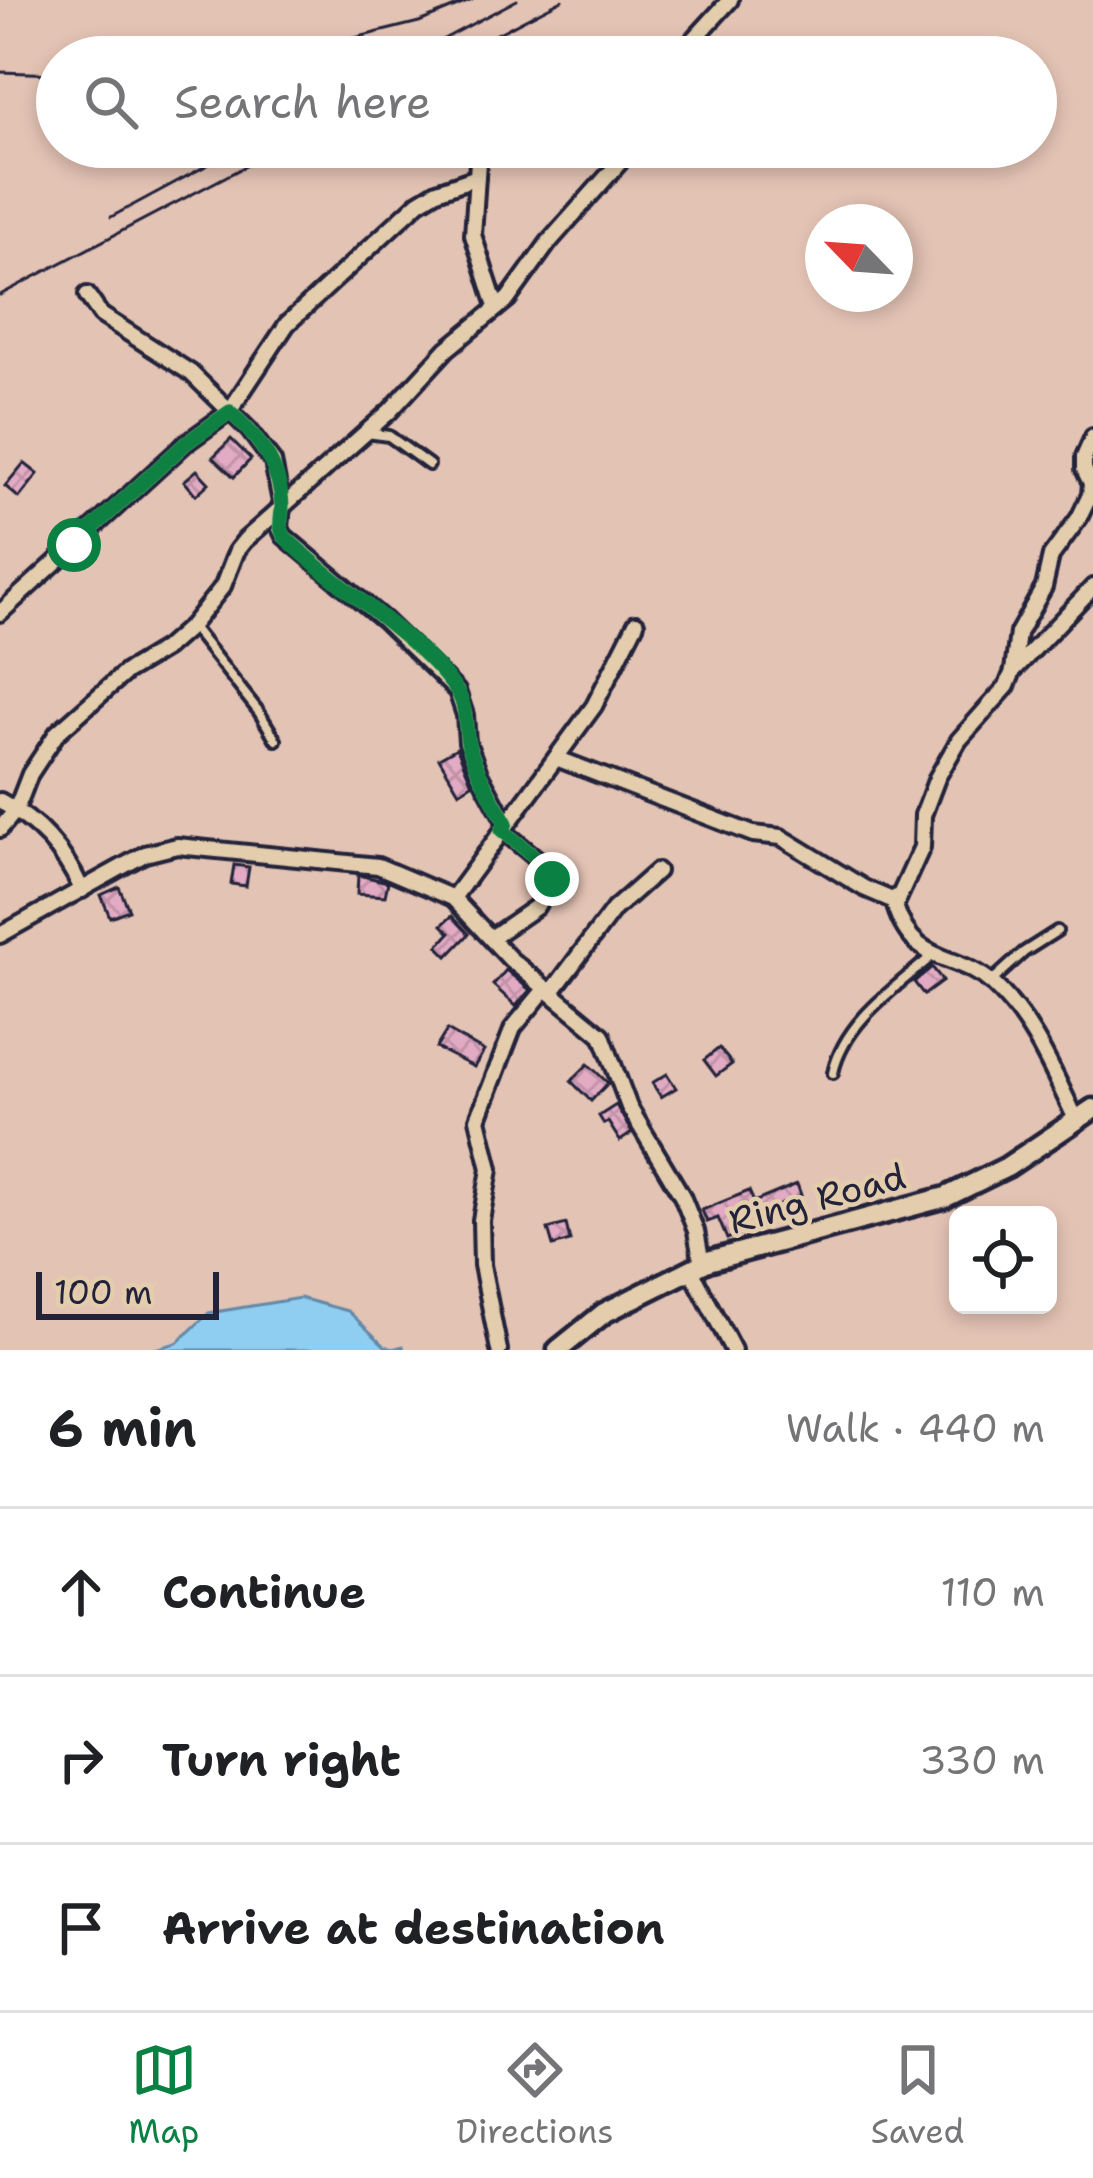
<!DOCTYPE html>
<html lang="en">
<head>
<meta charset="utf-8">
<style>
  :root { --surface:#fff; --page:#f2f2f2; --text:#202124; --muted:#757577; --line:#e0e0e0; --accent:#0b8043 }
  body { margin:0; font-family:"Shantell Sans",sans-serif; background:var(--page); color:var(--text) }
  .controls { position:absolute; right:36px; bottom:36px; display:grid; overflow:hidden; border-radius:18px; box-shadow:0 6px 18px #0003 }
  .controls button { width:108px; height:108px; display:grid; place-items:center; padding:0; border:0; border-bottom:3px solid var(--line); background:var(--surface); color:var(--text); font:60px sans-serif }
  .compass { position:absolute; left:805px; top:204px; width:108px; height:108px; border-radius:50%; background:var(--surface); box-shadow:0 6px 18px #0003; rotate:295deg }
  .scale { position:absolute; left:36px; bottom:30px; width:183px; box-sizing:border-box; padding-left:12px; border:6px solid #22223b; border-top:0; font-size:33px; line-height:42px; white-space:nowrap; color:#22223b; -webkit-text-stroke:9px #e3cdad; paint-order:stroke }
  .stop { position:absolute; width:36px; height:36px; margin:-27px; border:9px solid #0b8043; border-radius:50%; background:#fff }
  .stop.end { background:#0b8043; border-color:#fff; box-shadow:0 3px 12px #0008 }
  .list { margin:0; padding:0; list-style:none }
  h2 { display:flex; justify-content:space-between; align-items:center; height:156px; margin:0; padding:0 48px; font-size:51px }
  h2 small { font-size:39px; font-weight:400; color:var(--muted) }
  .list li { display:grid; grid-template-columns:78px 1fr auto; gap:36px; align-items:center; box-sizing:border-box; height:168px; padding:0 48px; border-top:3px solid var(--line) }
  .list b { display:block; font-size:45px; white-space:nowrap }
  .list em { font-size:39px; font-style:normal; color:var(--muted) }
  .icon { flex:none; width:66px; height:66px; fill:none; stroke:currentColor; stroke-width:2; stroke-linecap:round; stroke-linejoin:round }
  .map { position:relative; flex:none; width:1093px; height:1350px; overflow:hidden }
  .search { position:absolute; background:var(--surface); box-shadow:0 6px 18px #0003; left:36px; right:36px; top:36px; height:132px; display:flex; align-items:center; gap:30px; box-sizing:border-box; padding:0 42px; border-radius:66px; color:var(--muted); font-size:45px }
  .sheet { height:660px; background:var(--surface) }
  nav { display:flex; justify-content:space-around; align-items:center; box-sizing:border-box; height:168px; border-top:3px solid var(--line); background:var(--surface); font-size:33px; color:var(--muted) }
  nav a { display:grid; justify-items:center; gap:6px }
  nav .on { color:var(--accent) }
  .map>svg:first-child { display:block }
</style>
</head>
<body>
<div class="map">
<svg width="1093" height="1350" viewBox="0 0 1093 1350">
  <defs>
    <pattern id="building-cross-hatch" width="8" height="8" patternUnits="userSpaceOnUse" patternTransform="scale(3)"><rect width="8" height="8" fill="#e2abc3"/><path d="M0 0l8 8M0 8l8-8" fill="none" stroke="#c293a8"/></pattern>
  </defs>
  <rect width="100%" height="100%" fill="#e3c3b4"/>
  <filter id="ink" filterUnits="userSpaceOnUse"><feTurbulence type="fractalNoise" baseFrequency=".00833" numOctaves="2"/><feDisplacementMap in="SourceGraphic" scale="24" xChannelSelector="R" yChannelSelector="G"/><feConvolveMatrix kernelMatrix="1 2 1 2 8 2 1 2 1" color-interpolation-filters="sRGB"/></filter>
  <g filter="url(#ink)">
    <polygon fill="#8fcef0" stroke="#6389a8" stroke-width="3" points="300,1298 348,1311 385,1346 392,1349 403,1346 404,1350 151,1350 177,1343 209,1313"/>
    <g fill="url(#building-cross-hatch)" stroke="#22223b" stroke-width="3">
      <polygon points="231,439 251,459 234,477 213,457"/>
      <polygon points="24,463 38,474 19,498 5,486"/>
      <polygon points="197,470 209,483 196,495 184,481"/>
      <polygon points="457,748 472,784 459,792 439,758"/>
      <polygon points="234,865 249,867 246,886 231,884"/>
      <polygon points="358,875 388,882 385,896 357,894"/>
      <polygon points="119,887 129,910 110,917 101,895"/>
      <polygon points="452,916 469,934 448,956 438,946 450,933 442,925"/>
      <polygon points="932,967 943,981 924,995 914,982"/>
      <polygon points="506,970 530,990 516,1006 493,985"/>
      <polygon points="447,1030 484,1051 474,1067 436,1048"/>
      <polygon points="719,1048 732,1064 716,1076 704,1060"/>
      <polygon points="588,1064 608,1083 591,1101 571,1081"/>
      <polygon points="667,1074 676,1088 661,1097 652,1083"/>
      <polygon points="616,1105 632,1133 620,1141 608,1122 604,1124 599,1116"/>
      <polygon points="797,1184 801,1195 736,1225 739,1234 727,1239 718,1218 707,1222 702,1210 749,1191 754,1202"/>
      <polygon points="566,1224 570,1241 553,1246 548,1229"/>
    </g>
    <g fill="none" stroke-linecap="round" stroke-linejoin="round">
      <defs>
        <g id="service">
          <polyline points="367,433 389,436 429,465"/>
          <polyline points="192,627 259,712 276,740"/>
          <polyline points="992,981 1024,952 1057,931"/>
          <path d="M833,1073c11,-51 62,-85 99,-117"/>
        </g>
        <g id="minor">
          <polyline points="492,57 493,55"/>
          <polyline points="678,57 730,0"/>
          <polyline points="479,147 473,235 496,306"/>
          <polyline points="87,295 101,315 191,373 249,430 273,462 282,507 280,528 284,536 384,620 457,691 465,715 467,742 479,773 506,823"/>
          <polyline points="0,613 186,443 229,412 287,324 419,202 437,191 477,177"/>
          <polyline points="1013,671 1093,587"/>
          <polyline points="556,758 753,834 781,837 864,888 892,900 898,896"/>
          <path d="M0,801c38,21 64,49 82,89"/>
          <polyline points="0,829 16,810 30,774 57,733 126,672 166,648 191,626 223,586 237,550 245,540 390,411 447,349 508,299 549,242 619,163 626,147"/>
          <polyline points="453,898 594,706 636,623"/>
          <polyline points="0,935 145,854 177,846 378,866 453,898 510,959 602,1035 629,1107 682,1196 696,1231 702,1264"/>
          <polyline points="491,938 536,907 552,879 547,867 502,830"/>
          <polyline points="551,993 614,909 657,871"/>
          <path d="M1076,1119c-23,-47 -43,-98 -83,-135 -37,-33 -79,-17 -98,-78l27,-59 1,-32 14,-37 22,-38 48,-54 6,-15 5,-38 26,-46 7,-31 28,-38 11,-23 1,-12 -7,-14v-12l9,-20"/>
          <polyline points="691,1270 733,1350"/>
          <polyline points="499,1350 482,1265 481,1220 490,1169 478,1119 513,1028 546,988"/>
        </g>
        <polyline id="tertiary" points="558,1350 604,1313 708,1261 946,1197 1007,1167 1093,1109"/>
      </defs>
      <use href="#service" stroke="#22223b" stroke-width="16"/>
      <use href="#minor" stroke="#22223b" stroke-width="22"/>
      <use href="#tertiary" stroke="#22223b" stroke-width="27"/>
      <use href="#service" stroke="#e3cdad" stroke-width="8"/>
      <use href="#minor" stroke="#e3cdad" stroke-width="14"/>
      <use href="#tertiary" stroke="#e3cdad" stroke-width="18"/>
      <g stroke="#22223b" stroke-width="3">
        <polyline points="278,57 419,22 472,0"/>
        <polyline points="410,57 517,0"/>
        <polyline points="453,57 562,0"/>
        <polyline points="0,72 57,74"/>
        <polyline points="111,217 241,147"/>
        <polyline points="0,295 282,147"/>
      </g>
    </g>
  </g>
  <g fill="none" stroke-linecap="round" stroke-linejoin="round" filter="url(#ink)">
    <path stroke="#0b8043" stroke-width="15" d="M74,545l112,-102 44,-31c28,25 51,54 52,95 0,12 -4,16 2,29 49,50 137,100 174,157 10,16 6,36 11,54 9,27 22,51 37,76l-4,7 45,37 5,12"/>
  </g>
  <g text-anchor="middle" stroke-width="9" stroke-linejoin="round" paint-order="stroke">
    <g font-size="36" fill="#22223b" stroke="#e3cdad">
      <text transform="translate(817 1198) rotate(-15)" y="13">Ring Road</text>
    </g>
  </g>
</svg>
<div class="controls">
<button><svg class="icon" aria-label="locate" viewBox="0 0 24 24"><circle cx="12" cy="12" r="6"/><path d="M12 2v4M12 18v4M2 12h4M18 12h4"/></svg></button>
</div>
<svg class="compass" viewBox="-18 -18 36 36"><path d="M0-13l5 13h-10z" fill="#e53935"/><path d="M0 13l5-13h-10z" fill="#757577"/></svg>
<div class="scale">100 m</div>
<div class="stop" style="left:74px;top:545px"></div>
<div class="stop end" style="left:552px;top:879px"></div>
<div class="search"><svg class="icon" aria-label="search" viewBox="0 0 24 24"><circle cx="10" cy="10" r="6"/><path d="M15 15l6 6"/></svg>Search here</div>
</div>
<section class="sheet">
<h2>6 min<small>Walk · 440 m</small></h2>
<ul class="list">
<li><svg class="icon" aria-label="ahead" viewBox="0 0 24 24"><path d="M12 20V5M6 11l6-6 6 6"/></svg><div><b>Continue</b></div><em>110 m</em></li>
<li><svg class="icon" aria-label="right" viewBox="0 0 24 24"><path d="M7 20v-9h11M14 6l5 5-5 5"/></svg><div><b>Turn right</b></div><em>330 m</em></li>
<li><svg class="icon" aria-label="arrive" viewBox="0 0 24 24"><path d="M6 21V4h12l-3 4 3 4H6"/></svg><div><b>Arrive at destination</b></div></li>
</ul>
</section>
<nav>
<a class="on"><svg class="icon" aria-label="map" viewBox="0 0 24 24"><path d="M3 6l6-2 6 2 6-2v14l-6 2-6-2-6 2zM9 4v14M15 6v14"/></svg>Map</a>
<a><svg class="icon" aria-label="directions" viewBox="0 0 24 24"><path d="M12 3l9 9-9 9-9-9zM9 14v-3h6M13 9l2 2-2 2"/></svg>Directions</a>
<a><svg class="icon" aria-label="saved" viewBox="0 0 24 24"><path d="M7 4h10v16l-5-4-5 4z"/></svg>Saved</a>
</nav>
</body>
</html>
